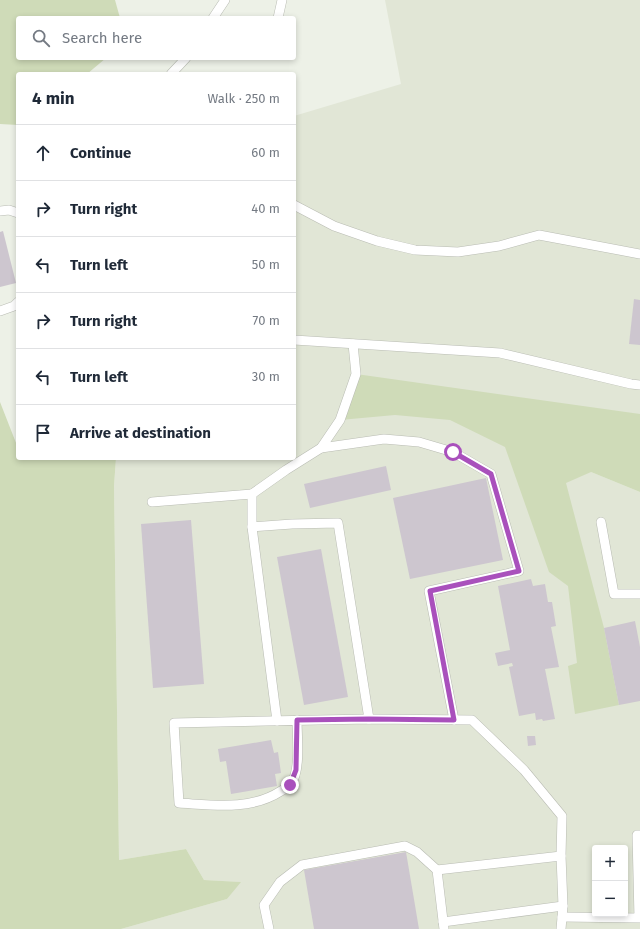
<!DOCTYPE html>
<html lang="en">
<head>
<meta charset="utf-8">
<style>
  :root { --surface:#fff; --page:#f6f6f7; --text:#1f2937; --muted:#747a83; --line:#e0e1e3 }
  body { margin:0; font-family:"Fira Sans",sans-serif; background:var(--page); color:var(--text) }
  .controls { position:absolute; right:12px; bottom:12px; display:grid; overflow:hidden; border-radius:4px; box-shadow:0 2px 6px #0003 }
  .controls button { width:36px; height:36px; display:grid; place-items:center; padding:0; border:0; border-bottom:1px solid var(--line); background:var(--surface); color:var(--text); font:20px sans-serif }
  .stop { position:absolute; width:12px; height:12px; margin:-9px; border:3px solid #a950bc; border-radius:50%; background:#fff }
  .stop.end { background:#a950bc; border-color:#fff; box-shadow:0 1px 4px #0008 }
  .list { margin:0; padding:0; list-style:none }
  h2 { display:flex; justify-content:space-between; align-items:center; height:52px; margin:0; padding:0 16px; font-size:17px }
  h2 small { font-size:13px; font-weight:400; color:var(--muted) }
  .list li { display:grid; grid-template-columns:26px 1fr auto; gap:12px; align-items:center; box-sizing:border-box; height:56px; padding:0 16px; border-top:1px solid var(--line) }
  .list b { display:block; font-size:15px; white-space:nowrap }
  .list em { font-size:13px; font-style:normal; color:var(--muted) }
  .icon { flex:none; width:22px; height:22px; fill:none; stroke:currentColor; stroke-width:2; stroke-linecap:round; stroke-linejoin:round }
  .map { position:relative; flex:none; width:640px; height:929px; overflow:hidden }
  .search { position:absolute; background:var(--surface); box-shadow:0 2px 6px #0003; left:16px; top:16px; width:280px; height:44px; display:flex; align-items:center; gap:10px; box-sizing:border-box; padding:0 14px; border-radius:4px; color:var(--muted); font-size:15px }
  .panel { position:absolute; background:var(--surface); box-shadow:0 2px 6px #0003; left:16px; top:72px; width:280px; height:388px; border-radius:4px }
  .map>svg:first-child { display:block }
</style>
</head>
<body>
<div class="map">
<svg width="640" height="929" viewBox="0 0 640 929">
  <rect width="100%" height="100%" fill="#edf1e7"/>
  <path fill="#e1e6d6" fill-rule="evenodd" d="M385,0h255v418l-49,54 49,20v437h-519l106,-30 13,-17 -36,-2 -18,-31 -67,11 -5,-374 2,-28h178v-342l107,-32zM595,848h30v66h-30z"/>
  <g fill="#cfdbb8">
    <polygon points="0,0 115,0 120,18 18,18 18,58 106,58 87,74 18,74 18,125 0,124"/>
    <polygon points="356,374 640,414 640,492 591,472 566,483 604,628 619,705 575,714 568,666 577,663 568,586 549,572 505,447 450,420 395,415 340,420"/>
    <polygon points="0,402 18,448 18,458 116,458 114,486 119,860 186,849 204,880 241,882 227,899 121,929 0,929"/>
  </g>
  <g fill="#cdc6cf">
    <polygon points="3,231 16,283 0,287 0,232"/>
    <polygon points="634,299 640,300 640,345 629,344"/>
    <polygon points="386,466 391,490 310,508 304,484"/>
    <polygon points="486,478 503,560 410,579 393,498"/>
    <polygon points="191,520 204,684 153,688 141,524"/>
    <polygon points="321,549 348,697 304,705 277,557"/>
    <polygon points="531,579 533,586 545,584 548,602 552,602 556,626 551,627 559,667 545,669 555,719 543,721 542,719 536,720 535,713 519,716 509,667 513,666 512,663 498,666 495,653 510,650 498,586"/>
    <polygon points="635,621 640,647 640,701 619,705 604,628"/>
    <polygon points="527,736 535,736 536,745 528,746"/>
    <polygon points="271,740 274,753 278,752 281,773 275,774 277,786 231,794 226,761 220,762 218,749"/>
    <polygon points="406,852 419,929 314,929 304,870"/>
  </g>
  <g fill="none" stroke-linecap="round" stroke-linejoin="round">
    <defs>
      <g id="service">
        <polyline points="213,18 225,0"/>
        <polyline points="278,18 282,0"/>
        <polyline points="171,74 186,58"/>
        <polyline points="294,205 334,226 377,241 415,250 458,252 499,246 539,235 640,254"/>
        <polyline points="0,211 9,210 18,213"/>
        <polyline points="0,311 14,306 18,302"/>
        <polyline points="294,340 500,353 631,384 640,385"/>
        <polyline points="353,344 356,374 340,420 321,448 286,470 252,494 252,527 292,524 338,523 369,719"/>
        <polyline points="321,448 384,439 419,442 453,452 491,474 519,571 429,591 454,720"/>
        <polyline points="152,502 252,494"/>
        <polyline points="601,522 614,594 640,594"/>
        <polyline points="252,527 277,721"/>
        <path d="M297,720c0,17 4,50 -6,64 -2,3 -7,5 -10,7 -31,20 -68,14 -102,12l-5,-80 195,-4 103,1 52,50 38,46 -1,40 2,50 -2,23"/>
        <polyline points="562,917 639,918 637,835 640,835"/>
        <polyline points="443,922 563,906"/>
        <polyline points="269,929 264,905 280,882 302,865 405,846 417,852 437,870"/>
        <polyline points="444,929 437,870 561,856"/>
      </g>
    </defs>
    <use href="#service" stroke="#b9bcb3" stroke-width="10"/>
    <use href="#service" stroke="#fff" stroke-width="9"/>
  </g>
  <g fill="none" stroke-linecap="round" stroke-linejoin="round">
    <polyline stroke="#a950bc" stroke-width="5" points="290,785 296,770 297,720 369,719 454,720 430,591 519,571 491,474 453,452"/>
  </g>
</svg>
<div class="controls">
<button>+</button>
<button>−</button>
</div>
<div class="stop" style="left:453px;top:452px"></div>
<div class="stop end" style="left:290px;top:785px"></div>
<div class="search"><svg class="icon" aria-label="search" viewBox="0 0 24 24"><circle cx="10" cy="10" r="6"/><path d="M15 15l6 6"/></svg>Search here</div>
<section class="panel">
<h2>4 min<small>Walk · 250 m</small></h2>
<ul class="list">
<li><svg class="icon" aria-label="ahead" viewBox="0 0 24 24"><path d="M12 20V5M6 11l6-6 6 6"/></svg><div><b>Continue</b></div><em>60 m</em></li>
<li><svg class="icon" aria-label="right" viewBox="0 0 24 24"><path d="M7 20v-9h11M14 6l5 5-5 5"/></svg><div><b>Turn right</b></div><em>40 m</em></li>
<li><svg class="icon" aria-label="left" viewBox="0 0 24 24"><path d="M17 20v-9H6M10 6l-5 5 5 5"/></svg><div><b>Turn left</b></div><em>50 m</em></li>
<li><svg class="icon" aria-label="right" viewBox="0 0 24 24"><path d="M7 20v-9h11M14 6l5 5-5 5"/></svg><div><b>Turn right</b></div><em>70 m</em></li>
<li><svg class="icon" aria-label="left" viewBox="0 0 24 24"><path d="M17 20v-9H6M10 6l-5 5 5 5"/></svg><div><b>Turn left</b></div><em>30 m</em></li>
<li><svg class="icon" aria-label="arrive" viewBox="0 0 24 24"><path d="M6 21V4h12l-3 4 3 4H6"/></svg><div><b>Arrive at destination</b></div></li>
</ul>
</section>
</div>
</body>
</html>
